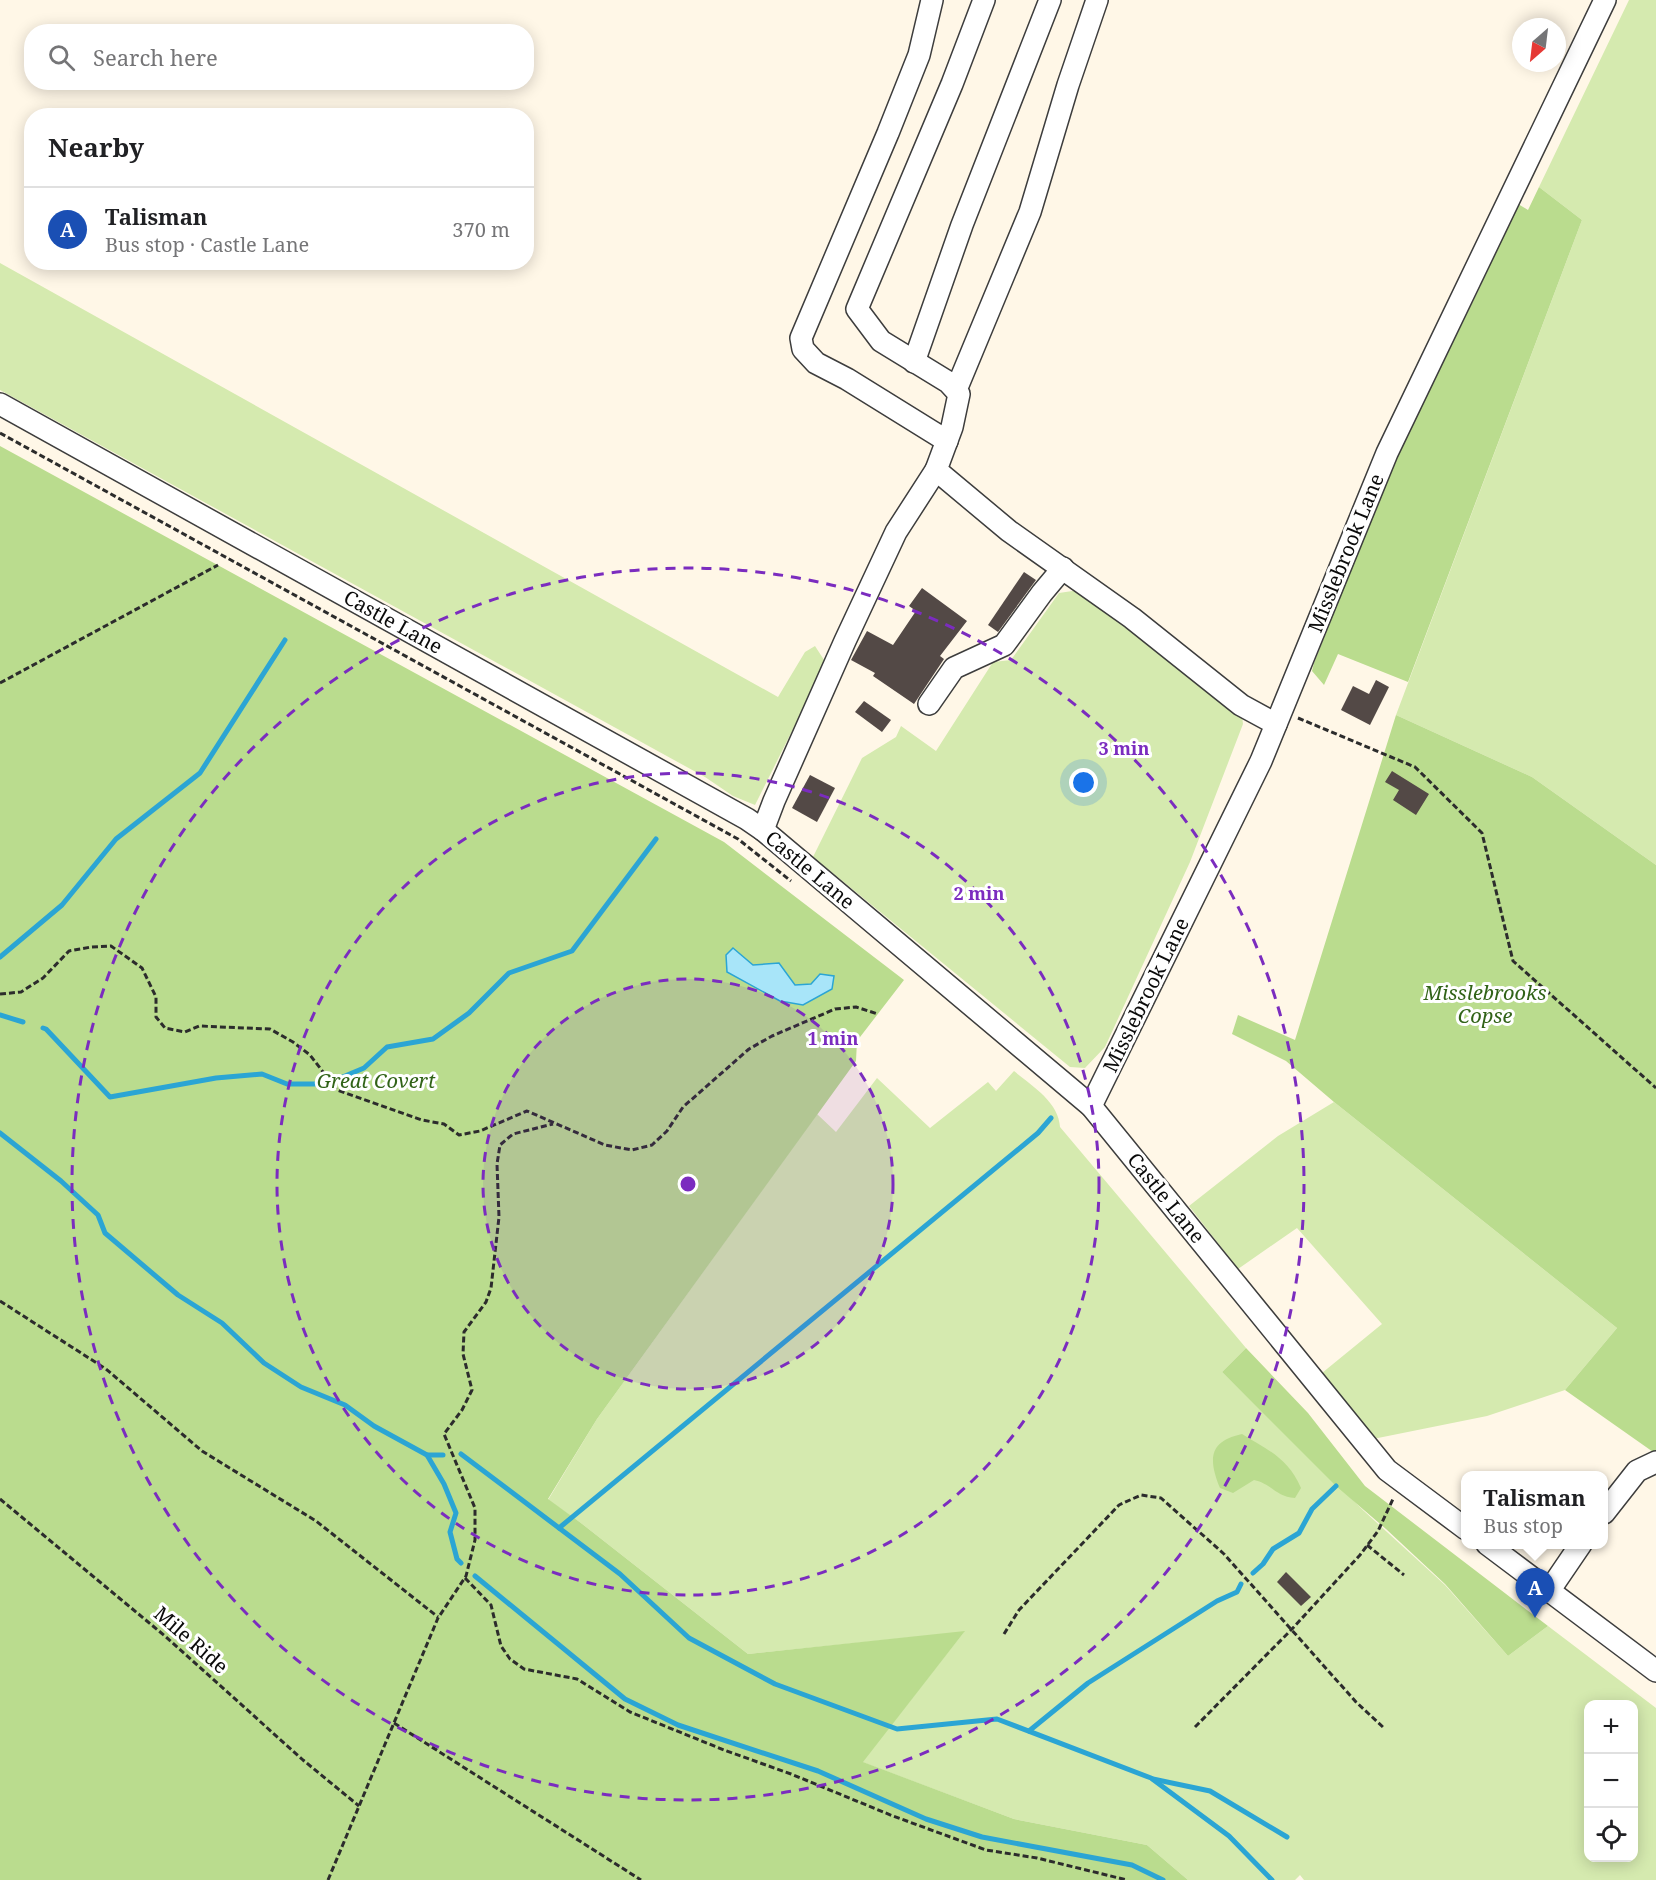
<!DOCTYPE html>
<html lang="en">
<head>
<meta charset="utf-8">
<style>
  :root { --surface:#fff; --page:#f2f2f2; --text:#202124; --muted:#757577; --line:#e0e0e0; --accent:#d93025 }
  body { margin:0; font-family:"Noto Serif",serif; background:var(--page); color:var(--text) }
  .controls { position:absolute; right:18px; bottom:18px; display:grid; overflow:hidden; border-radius:12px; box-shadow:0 3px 15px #0003 }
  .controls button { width:54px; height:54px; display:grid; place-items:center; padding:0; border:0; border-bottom:2px solid var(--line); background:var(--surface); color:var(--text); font:30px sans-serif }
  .compass { position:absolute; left:1512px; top:18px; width:54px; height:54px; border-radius:50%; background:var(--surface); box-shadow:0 3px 15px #0003; rotate:208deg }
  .you { position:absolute; left:1084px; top:783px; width:21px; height:21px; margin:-15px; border:4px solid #fff; border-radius:50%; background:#1a73e8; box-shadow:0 0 0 9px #1a73e833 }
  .badge { display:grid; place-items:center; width:39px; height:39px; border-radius:50%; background:var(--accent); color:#fff; font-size:20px; font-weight:700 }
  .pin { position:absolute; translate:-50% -50px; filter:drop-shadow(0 2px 3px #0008) }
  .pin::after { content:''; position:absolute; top:32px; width:21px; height:18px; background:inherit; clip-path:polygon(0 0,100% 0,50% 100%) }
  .popup { position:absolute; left:1461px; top:1471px; width:147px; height:78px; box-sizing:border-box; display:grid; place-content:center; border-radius:12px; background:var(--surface); filter:drop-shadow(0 2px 4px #0005); font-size:20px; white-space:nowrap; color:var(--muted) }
  .popup b { font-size:22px; color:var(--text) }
  .popup::after { content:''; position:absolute; left:50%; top:100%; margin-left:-12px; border:12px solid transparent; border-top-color:var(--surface) }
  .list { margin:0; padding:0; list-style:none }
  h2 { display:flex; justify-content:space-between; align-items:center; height:78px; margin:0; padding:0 24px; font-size:26px }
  h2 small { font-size:20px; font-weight:400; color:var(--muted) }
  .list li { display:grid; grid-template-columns:39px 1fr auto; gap:18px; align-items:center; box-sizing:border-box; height:84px; padding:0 24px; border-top:2px solid var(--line) }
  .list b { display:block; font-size:22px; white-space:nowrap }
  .list p { margin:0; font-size:20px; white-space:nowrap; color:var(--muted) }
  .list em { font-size:20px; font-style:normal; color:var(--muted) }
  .icon { flex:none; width:33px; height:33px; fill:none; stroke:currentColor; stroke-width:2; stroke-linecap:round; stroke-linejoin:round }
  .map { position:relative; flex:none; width:1656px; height:1880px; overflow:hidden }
  .search { position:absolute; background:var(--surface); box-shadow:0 3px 15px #0003; left:24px; top:24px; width:510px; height:66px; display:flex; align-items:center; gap:15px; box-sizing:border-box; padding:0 21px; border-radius:24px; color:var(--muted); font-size:22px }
  .panel { position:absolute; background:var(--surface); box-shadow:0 3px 15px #0003; left:24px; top:108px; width:510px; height:162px; border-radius:24px }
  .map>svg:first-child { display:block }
</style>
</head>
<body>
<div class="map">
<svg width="1656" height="1880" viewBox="0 0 1656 1880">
  <rect width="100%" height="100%" fill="#fff7e7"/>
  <g fill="#d5eaaf" fill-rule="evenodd">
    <polygon points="1629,0 1656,0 1656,865 1532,777 1396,715 1582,220 1539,187"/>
    <polygon points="0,263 778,697 805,652 815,646 826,663 755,805 733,796 705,777 0,390"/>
    <polygon points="1079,590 1242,716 1243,724 1190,862 1105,1047 1085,1068 1070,1067 813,857 862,758 896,737 901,726 936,751 993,662 1011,660 1059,593"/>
    <path d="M1014,1071c18,15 45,31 46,56l186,221 -24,24 142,139 81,74 63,71 40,-30 108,82v172h-352l-4,-5 -5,5h-107l-41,-35 -133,-26 -152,-57 102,-130 -216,22 -167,-131 -33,-23 49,-81 220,-305 19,18 41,-54 53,50 58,-46 8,9zM1588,1704h46v154h-46z"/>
    <polygon points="1334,1102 1617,1328 1565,1390 1487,1416 1373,1439 1322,1373 1382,1324 1297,1228 1238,1269 1189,1206 1278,1136"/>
  </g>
  <g fill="#badc8e">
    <polygon points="1539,187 1582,220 1408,682 1338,654 1324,685 1312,671 1314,663 1392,467 1480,287 1518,204 1528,210"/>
    <polygon points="0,446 724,842 904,980 857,1041 856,1061 597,1419 548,1499 581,1523 748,1654 965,1631 863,1762 1014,1819 1147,1845 1188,1880 0,1880"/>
    <polygon points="1396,715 1532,777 1656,865 1656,1454 1565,1390 1617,1328 1334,1102 1286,1061 1232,1034 1238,1015 1295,1040"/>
    <polygon points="1246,1348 1308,1413 1365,1486 1548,1626 1508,1656 1445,1584 1386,1529 1336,1486 1222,1372"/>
    <path d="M1242,1434c26,16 46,24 59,54l-6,10c-19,-1 -23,-14 -41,-18l-21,13 -13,-5c-12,-29 -11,-47 22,-54z"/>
  </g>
  <polygon fill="#a8e5f9" stroke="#2ba5d4" stroke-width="1.5" points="733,948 753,965 779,963 795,985 811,984 820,974 834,976 832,989 803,1005 780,1001 727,972 726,955"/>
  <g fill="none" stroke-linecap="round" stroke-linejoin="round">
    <g stroke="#2ba5d4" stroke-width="5">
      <polyline points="0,957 62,905 116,839 200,773 285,640"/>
      <polyline points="0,1015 23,1022"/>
      <polyline points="43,1028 46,1029 110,1097 216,1078 262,1074 287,1084 326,1084 364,1068 387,1047 433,1039 469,1013 509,973 572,951 656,839"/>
      <polyline points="0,1133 61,1181 98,1215 105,1233 178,1295 222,1323 264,1363 301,1387 345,1405 374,1426 427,1455 443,1455"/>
      <polyline points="461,1454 620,1574 689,1638 775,1684 897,1729 997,1719 1151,1778 1229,1836 1272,1880"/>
      <polyline points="427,1455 444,1484 456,1513 450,1532 457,1559 461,1563"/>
      <polyline points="559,1528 1038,1133 1051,1118"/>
      <polyline points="1253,1573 1263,1564 1273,1549 1299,1533 1312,1509 1336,1486"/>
      <polyline points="475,1576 625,1699 678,1725 818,1771 926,1819 982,1837 1132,1865 1163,1880"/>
      <polyline points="1029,1731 1088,1683 1217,1601 1237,1592 1241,1584"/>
      <polyline points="1153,1779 1210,1791 1287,1837"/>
    </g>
  </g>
  <g fill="#534946">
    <polygon points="1024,572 1036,580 998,632 988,625"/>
    <polygon points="922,588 967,621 940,656 944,659 914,704 873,676 875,673 851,660 867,631 893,645 916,611 909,606"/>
    <polygon points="1376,680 1389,687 1370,725 1341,710 1353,686 1369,694"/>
    <polygon points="864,701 891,720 882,732 855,712"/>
    <polygon points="1392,771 1429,794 1416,815 1393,800 1399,790 1385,782"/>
    <polygon points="810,775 835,788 817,822 792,808"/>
    <polygon points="1286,1572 1311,1597 1301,1606 1277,1582"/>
  </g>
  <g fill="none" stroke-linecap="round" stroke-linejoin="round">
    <defs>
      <g id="minor">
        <polyline points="932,0 919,55 888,133 801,338 803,349 816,363 847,379 947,441"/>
        <polyline points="984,0 952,84 857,309 881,341 948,382 959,394 952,427 936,470 1009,531 1132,618 1241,705 1276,724"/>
        <polyline points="914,362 962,225 1050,0"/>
        <polyline points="956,390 1030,212 1068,85 1097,0"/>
        <polyline points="0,404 747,819 763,830 1091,1106 1387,1470 1466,1529"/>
        <polyline points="929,704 954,668 1004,645 1042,593 1063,568"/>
        <polyline points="763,830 774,801 845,641 896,532 936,470"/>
        <polyline points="1091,1106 1261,761 1387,453 1605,0"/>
        <polyline points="1604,1513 1637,1471 1656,1462"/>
        <polyline points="1487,1544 1656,1671"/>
        <polyline points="1549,1591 1581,1544"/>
      </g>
    </defs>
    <use href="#minor" stroke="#3d3d3d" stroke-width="24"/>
    <g stroke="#2c2c2c" stroke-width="3" stroke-dasharray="6 3" stroke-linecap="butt">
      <polyline points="0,433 738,839 791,881"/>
      <polyline points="0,683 218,565"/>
      <polyline points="1298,718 1415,767 1482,833 1513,961 1656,1088"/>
      <polyline points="0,994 21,992 43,978 69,951 91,947 111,946 142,968 156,997 156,1017 165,1028 185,1032 199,1026 270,1029 293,1042 310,1055 337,1090 422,1120 444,1124 459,1135 480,1131 527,1111 605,1145 632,1150 652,1145 667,1131 683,1107 749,1049 772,1036 835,1009 856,1007 878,1014"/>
      <polyline points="0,1301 106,1369 202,1451 316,1521 438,1617"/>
      <polyline points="0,1499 165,1636 303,1760 359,1806"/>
      <polyline points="1367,1545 1404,1575"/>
      <polyline points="465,1578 491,1605 501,1646 510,1659 524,1669 577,1679 630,1712 724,1750 791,1774 893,1816 986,1850 1037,1858 1127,1880"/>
      <polyline points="1004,1634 1019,1610 1119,1505 1141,1495 1161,1498 1224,1554 1356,1702 1384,1728"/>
      <polyline points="394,1723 641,1880"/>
      <polyline points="1195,1727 1292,1629 1360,1555 1378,1531 1393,1499"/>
      <polyline points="328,1880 438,1618 466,1576 475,1540 475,1508 444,1434 462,1410 472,1390 463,1354 464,1332 486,1302 491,1288 499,1217 497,1164 500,1145 513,1134 553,1124"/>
    </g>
    <use href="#minor" stroke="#fff" stroke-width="21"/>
  </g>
  <circle cx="688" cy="1184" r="205" fill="#7b2cbf" fill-opacity=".12"/>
  <g fill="none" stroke="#7b2cbf" stroke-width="3" stroke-dasharray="10 8">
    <circle cx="688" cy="1184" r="205"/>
    <circle cx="688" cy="1184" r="411"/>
    <circle cx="688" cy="1184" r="616"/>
  </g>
  <g text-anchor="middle" stroke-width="6" stroke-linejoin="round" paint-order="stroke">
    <g font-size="20" fill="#0a0a0a" stroke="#fff">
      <text transform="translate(1346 553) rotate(-68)" y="7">Misslebrook Lane</text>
      <text transform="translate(393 622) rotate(29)" y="7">Castle Lane</text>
      <text transform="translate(810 870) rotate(40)" y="7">Castle Lane</text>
      <text transform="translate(1146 995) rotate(-64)" y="7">Misslebrook Lane</text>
      <text transform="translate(1166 1198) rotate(51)" y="7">Castle Lane</text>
      <text transform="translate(191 1640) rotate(41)" y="7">Mile Ride</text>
    </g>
    <g font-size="20" font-style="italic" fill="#316318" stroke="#fff">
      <text x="1485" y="1000">Misslebrooks<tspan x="1485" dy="23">Copse</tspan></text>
      <text x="376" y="1088">Great Covert</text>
    </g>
  </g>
  <circle cx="688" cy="1184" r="9" fill="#7b2cbf" stroke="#fff" stroke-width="3"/>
  <g font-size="18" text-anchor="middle" font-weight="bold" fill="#7b2cbf" stroke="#fff" stroke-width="6" stroke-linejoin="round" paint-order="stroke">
    <text x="1124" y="755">3 min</text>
    <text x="979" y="900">2 min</text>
    <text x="833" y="1045">1 min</text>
  </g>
</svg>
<div class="controls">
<button>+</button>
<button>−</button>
<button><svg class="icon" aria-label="locate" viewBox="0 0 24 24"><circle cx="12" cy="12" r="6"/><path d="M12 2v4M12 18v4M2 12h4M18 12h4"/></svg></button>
</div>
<svg class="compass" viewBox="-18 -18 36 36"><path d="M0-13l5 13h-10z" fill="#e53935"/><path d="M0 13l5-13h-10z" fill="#757577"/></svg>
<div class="you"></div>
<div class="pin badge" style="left:1535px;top:1618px;background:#1a4fb4">A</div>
<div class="popup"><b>Talisman</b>Bus stop</div>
<div class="search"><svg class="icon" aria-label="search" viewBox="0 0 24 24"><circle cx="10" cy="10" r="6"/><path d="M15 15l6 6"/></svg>Search here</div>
<section class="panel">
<h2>Nearby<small></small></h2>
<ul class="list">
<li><span class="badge" style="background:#1a4fb4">A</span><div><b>Talisman</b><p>Bus stop · Castle Lane</p></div><em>370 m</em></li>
</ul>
</section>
</div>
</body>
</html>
